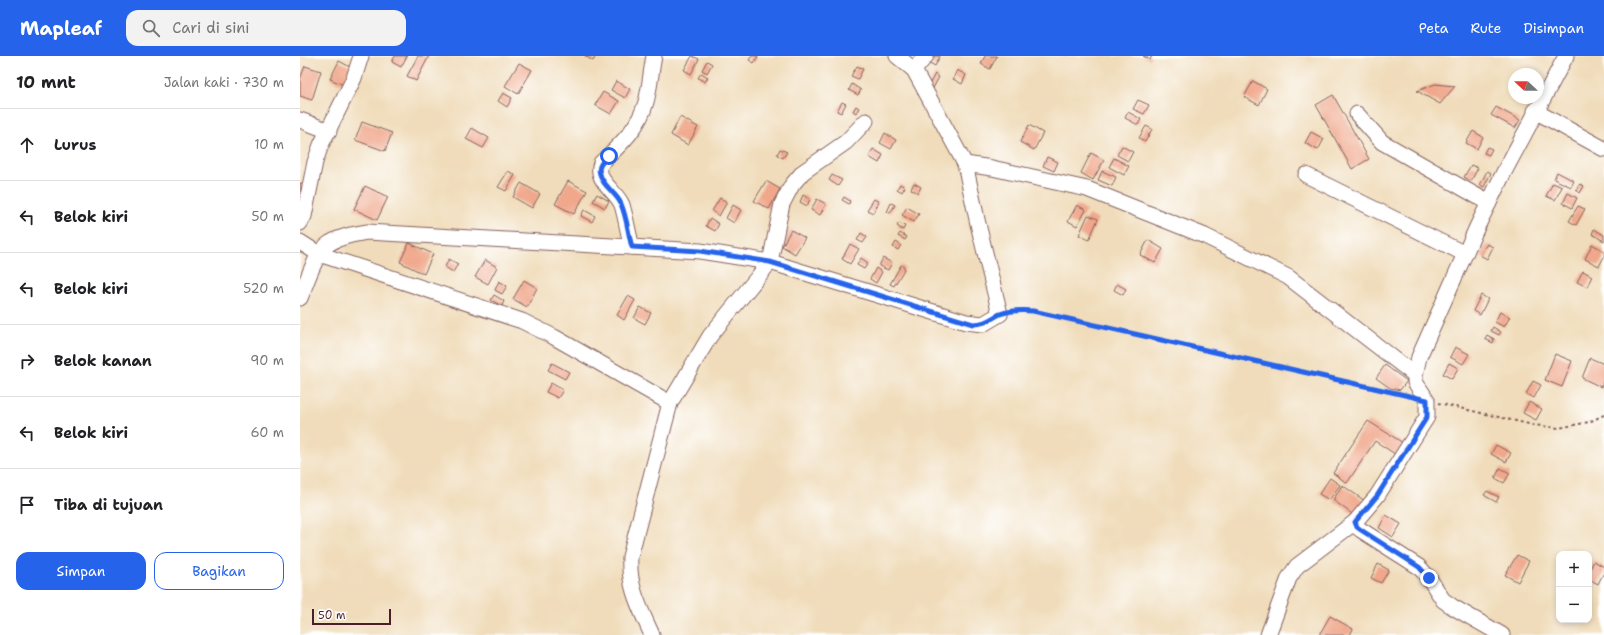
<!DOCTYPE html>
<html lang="id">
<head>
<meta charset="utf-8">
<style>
  :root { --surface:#fff; --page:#f2f2f2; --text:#202124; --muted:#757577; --line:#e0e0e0; --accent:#2563eb }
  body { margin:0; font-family:"Shantell Sans",sans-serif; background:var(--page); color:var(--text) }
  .controls { position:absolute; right:12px; bottom:12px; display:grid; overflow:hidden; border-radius:8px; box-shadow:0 2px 6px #0003 }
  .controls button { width:36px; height:36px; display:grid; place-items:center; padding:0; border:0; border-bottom:1px solid var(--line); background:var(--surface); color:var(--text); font:20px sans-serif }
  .compass { position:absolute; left:1208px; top:12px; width:36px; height:36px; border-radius:50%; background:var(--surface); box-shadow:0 2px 6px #0003; rotate:292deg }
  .scale { position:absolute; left:12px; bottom:10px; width:79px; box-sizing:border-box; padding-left:4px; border:2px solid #4a1f2b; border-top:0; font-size:11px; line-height:14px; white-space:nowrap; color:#4a1f2b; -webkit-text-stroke:3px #fff; paint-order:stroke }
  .stop { position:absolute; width:12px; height:12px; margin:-9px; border:3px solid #2563eb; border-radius:50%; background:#fff }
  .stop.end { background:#2563eb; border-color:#fff; box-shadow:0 1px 4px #0008 }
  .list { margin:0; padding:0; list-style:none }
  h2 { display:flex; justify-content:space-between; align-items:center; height:52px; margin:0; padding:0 16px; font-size:17px }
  h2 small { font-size:13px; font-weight:400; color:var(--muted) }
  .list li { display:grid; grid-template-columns:26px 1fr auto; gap:12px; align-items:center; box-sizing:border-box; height:72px; padding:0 16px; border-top:1px solid var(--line) }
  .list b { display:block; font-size:15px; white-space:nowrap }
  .list em { font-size:13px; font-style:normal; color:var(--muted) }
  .actions { display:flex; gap:8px; padding:12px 16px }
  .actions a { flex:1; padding:9px 0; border:1px solid var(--accent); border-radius:12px; text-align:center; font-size:14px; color:var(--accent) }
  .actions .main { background:var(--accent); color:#fff }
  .icon { flex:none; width:22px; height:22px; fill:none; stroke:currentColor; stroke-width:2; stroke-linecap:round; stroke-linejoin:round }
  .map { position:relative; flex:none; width:1304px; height:579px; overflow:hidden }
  header { display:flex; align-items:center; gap:24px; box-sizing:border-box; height:56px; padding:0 20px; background:var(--accent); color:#fff }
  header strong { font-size:19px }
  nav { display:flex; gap:22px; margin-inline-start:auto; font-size:14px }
  .search { width:280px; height:36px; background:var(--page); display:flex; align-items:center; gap:10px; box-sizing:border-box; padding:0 14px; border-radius:12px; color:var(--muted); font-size:15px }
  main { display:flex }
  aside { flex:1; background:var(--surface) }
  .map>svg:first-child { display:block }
</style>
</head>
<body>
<header>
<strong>Mapleaf</strong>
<div class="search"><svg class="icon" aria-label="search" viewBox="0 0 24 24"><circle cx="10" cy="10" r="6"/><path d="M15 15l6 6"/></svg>Cari di sini</div>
<nav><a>Peta</a><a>Rute</a><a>Disimpan</a></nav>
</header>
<main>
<aside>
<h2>10 mnt<small>Jalan kaki · 730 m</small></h2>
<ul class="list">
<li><svg class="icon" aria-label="ahead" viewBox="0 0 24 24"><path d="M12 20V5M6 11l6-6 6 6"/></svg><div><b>Lurus</b></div><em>10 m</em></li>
<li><svg class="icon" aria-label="left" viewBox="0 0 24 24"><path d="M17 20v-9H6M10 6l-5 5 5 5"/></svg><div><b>Belok kiri</b></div><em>50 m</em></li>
<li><svg class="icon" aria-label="left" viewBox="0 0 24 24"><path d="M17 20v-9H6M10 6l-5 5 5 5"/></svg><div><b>Belok kiri</b></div><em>520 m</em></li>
<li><svg class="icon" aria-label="right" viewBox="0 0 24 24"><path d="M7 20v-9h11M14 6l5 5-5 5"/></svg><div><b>Belok kanan</b></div><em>90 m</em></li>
<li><svg class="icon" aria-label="left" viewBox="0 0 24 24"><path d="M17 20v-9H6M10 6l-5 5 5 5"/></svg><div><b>Belok kiri</b></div><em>60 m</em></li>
<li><svg class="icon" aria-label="arrive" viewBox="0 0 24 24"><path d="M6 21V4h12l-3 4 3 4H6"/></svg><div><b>Tiba di tujuan</b></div></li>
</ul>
<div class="actions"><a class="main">Simpan</a><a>Bagikan</a></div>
</aside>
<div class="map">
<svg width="1304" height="579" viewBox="0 0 1304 579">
  <rect width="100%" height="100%" fill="#fff"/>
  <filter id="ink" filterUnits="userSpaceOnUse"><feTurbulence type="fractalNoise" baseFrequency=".025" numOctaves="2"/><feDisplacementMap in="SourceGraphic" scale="8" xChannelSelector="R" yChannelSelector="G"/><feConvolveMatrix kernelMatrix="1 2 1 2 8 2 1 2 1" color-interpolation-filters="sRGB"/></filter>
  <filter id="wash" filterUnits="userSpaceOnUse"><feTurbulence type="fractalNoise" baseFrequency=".012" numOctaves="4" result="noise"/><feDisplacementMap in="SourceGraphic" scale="16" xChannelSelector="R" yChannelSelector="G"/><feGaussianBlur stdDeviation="0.9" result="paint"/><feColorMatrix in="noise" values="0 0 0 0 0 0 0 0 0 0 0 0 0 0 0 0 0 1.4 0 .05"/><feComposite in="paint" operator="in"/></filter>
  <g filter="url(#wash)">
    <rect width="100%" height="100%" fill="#f0dcba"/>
    <g id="blocks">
      <g fill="#f0a78b">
        <polygon points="95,0 107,0 101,11 92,6"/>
        <polygon points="118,0 129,0 116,25 107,20"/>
        <polygon points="285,0 296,0 293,5"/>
        <polygon points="392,0 399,3 391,18 384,14"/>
        <polygon points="452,0 458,0 454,7 449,4"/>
        <polygon points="629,0 640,0 635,10 626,5"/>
        <polygon points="685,0 697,0 690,13 681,8"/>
        <polygon points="843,0 852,0 850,4"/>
        <polygon points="39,5 54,13 46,30 30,23"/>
        <polygon points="407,5 412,8 407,17 402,14"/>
        <polygon points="219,7 232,14 218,38 205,30"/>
        <polygon points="5,10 21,15 12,44 0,40 0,23"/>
        <polygon points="557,10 563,13 558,23 551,20"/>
        <polygon points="657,14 666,19 662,28 653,23"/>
        <polygon points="401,17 408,21 405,26 398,22"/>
        <polygon points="635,18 639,21 631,36 626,34"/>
        <polygon points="316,25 330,33 325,42 311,34"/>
        <polygon points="953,25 967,33 959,49 944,41"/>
        <polygon points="552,28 561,34 558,39 549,34"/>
        <polygon points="1135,28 1155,30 1140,48 1117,35"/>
        <polygon points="303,36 319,45 311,58 295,49"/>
        <polygon points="203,37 212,42 207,51 198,45"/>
        <polygon points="1033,39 1069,103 1052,113 1016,49"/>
        <polygon points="838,44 849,49 844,58 833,53"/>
        <polygon points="542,46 546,48 541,57 537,55"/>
        <polygon points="556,50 559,52 556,57 553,55"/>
        <polygon points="1196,51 1220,64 1215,72 1191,59"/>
        <polygon points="828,56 841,63 838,69 825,62"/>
        <polygon points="380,61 398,71 388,89 371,79"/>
        <polygon points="62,66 92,77 85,95 55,84"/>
        <polygon points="729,69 743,77 734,94 720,86"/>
        <polygon points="846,70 852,73 845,86 839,82"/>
        <polygon points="172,72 189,82 183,92 166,83"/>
        <polygon points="1173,75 1183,81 1177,93 1166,87"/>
        <polygon points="1011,76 1024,83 1018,94 1005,87"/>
        <polygon points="585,77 596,84 591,93 580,87"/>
        <polygon points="822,90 833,96 828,105 817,99"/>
        <polygon points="1187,91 1192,93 1189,99 1184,97"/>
        <polygon points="480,93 487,96 483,102 477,99"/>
        <polygon points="573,93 583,99 579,107 569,101"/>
        <polygon points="791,97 804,104 793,124 781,117"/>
        <polygon points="747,101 758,106 754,115 743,110"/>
        <polygon points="814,102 829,110 824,119 809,111"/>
        <polygon points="1171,109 1178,112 1171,125 1164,121"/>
        <polygon points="208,115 215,119 206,135 198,131"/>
        <polygon points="802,115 816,121 812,130 798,124"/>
        <polygon points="1187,115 1191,117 1184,131 1180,129"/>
        <polygon points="1257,116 1274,125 1271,131 1254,123"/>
        <polygon points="532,119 542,124 538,130 529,124"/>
        <polygon points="268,125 287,135 274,158 255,148"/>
        <polygon points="466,125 480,133 469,153 454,145"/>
        <polygon points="0,127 7,128 0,148"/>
        <polygon points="221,127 240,138 232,152 213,141"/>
        <polygon points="614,127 621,131 618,137 611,133"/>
        <polygon points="1253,127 1262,131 1255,144 1246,140"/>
        <polygon points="600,128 605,131 602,136 597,133"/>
        <polygon points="1280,128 1284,130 1280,137 1276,134"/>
        <polygon points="65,130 88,141 77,164 54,153"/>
        <polygon points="1268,137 1277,142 1272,152 1263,147"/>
        <polygon points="297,138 309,145 305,152 293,145"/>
        <polygon points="503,139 510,143 507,150 500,146"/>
        <polygon points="544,141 550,145 549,148 542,144"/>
        <polygon points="420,142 427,146 419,160 412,155"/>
        <polygon points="517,143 526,148 520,159 511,154"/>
        <polygon points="574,143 579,146 573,157 567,154"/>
        <polygon points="591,147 595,149 590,157 587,156"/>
        <polygon points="433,149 441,154 434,167 426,162"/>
        <polygon points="777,149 786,154 777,170 768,165"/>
        <polygon points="1278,150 1285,153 1276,169 1269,165"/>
        <polygon points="607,151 619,158 614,166 602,159"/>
        <polygon points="284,154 295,160 292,166 281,160"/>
        <polygon points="788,159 798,163 789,184 779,179"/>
        <polygon points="410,162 419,168 415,175 406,170"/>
        <polygon points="599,167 605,170 603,174 597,170"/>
        <polygon points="1294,173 1304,179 1304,185 1292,178"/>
        <polygon points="491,174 505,182 495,198 482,190"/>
        <polygon points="561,177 567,181 563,187 557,184"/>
        <polygon points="600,177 607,181 605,184 598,180"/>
        <polygon points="848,184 863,193 855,207 840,199"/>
        <polygon points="596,186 601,189 598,194 593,191"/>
        <polygon points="109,187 133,198 124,218 100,206"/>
        <polygon points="550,188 559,193 550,208 542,203"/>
        <polygon points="1187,188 1193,191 1187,203 1180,199"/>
        <polygon points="1292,188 1304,195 1304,201 1299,210 1285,203"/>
        <polygon points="561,202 568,207 564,213 557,209"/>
        <polygon points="583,202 592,207 588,214 579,210"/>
        <polygon points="149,203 158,208 153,216 145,211"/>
        <polygon points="185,204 197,211 188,228 175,221"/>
        <polygon points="601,209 605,212 594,230 590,228"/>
        <polygon points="576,212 582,216 576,227 570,223"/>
        <polygon points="1283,215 1292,220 1287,231 1277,226"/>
        <polygon points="224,224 237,232 227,251 213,243"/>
        <polygon points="199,225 207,230 202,238 195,234"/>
        <polygon points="817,228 826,233 823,239 814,234"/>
        <polygon points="194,239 204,245 202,250 191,244"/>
        <polygon points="1181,239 1188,243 1180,259 1173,255"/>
        <polygon points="328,240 335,244 324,264 317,259"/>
        <polygon points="340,251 351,257 345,268 334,262"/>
        <polygon points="1200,256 1210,261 1204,271 1195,266"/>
        <polygon points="1193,271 1201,276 1199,279 1191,275"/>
        <polygon points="1187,279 1194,283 1193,287 1185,283"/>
        <polygon points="1155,291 1169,298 1163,308 1150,301"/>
        <polygon points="1255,298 1272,305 1262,331 1245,324"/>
        <polygon points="1290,302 1304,308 1304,324 1301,331 1282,322"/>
        <polygon points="252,307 269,316 265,323 248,314"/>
        <polygon points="1149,307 1158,312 1152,323 1143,318"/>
        <polygon points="1085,309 1107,325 1100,334 1090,332 1076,322"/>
        <polygon points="1233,325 1241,329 1234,342 1226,338"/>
        <polygon points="251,327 263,334 258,342 246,336"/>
        <polygon points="1229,346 1242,353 1236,364 1223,357"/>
        <polygon points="1068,365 1108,390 1101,402 1075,385 1047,427 1033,417"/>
        <polygon points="1196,389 1211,397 1206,406 1191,398"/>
        <polygon points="1200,412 1210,417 1204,427 1195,422"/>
        <polygon points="1030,422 1040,429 1029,444 1019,438"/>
        <polygon points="1042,429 1065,445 1055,460 1033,444"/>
        <polygon points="1187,435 1199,441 1196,446 1184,439"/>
        <polygon points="1086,459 1101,468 1093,481 1079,472"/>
        <polygon points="1217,499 1229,505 1218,526 1205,519"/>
        <polygon points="1294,505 1304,511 1304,516 1298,528 1289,523 1289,515"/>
        <polygon points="1078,508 1089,514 1081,527 1071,522"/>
        <polygon points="1030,560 1053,573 1050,579 1019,579"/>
      </g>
    </g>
  </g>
  <g filter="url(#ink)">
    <use href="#blocks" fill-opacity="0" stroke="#84615d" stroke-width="1"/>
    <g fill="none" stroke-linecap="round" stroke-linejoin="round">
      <defs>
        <g id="minor">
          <polyline points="614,14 626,0"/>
          <polyline points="1235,55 1304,93"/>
          <polyline points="1057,58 1082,86 1189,147"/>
          <polyline points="0,64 29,75"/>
          <polyline points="665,108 692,112 787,133 905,180 988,221 1115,319"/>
          <polyline points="1006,119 1165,198"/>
          <polyline points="0,167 4,160 15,106 21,89 54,22 61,0"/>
          <polyline points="0,186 19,198 222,265 254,281 370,347"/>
          <path d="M332,191c-4,-14 -6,-29 -10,-42 -6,-15 -28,-24 -21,-42 19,-18 38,-35 45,-61 4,-15 5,-31 8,-46"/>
          <path d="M0,242c7,-16 15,-46 30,-55 11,-7 25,-9 37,-11l333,19 70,11 196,60 17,2 17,-10 -22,-90 -13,-60 -51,-94 -17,-14"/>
          <polyline points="1055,466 1057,471 1061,474 1119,511 1129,522 1143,544 1153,551 1202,579"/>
          <path d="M352,579c-12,-27 -24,-48 -22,-78l40,-154 40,-67 60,-74 12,-58 10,-19 11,-13 43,-30 20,-21"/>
          <polyline points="968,579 989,522 997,510 1055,466 1077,440 1127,361 1127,344 1115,326 1115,319 1119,301 1177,171 1203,118 1266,0"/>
        </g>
      </defs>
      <use href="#minor" stroke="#84615d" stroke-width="17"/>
      <g stroke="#84615d" stroke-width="2" stroke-dasharray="3 3" stroke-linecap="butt">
        <polyline points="711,255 720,254 733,255 1109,340"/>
        <polyline points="1138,347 1233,369 1259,372 1289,366 1304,359"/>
      </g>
      <use href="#minor" stroke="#fff" stroke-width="15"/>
    </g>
  </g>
  <g fill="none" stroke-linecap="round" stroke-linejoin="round" filter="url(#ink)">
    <path stroke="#2563eb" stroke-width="5" d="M309,100c-6,5 -12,10 -9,18 2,12 17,19 21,30 6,14 7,29 11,43l68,4 70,11 203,62c13,0 17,-5 27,-10 11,-4 22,-4 33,-3l394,89v17l-50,79 -22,26 2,5 4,3 58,37 10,11"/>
  </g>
</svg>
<div class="controls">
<button>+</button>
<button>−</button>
</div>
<svg class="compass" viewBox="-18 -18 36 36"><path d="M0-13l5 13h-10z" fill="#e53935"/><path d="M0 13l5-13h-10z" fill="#757577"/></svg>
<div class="scale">50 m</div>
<div class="stop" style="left:309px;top:100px"></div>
<div class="stop end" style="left:1129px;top:522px"></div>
</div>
</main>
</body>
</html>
